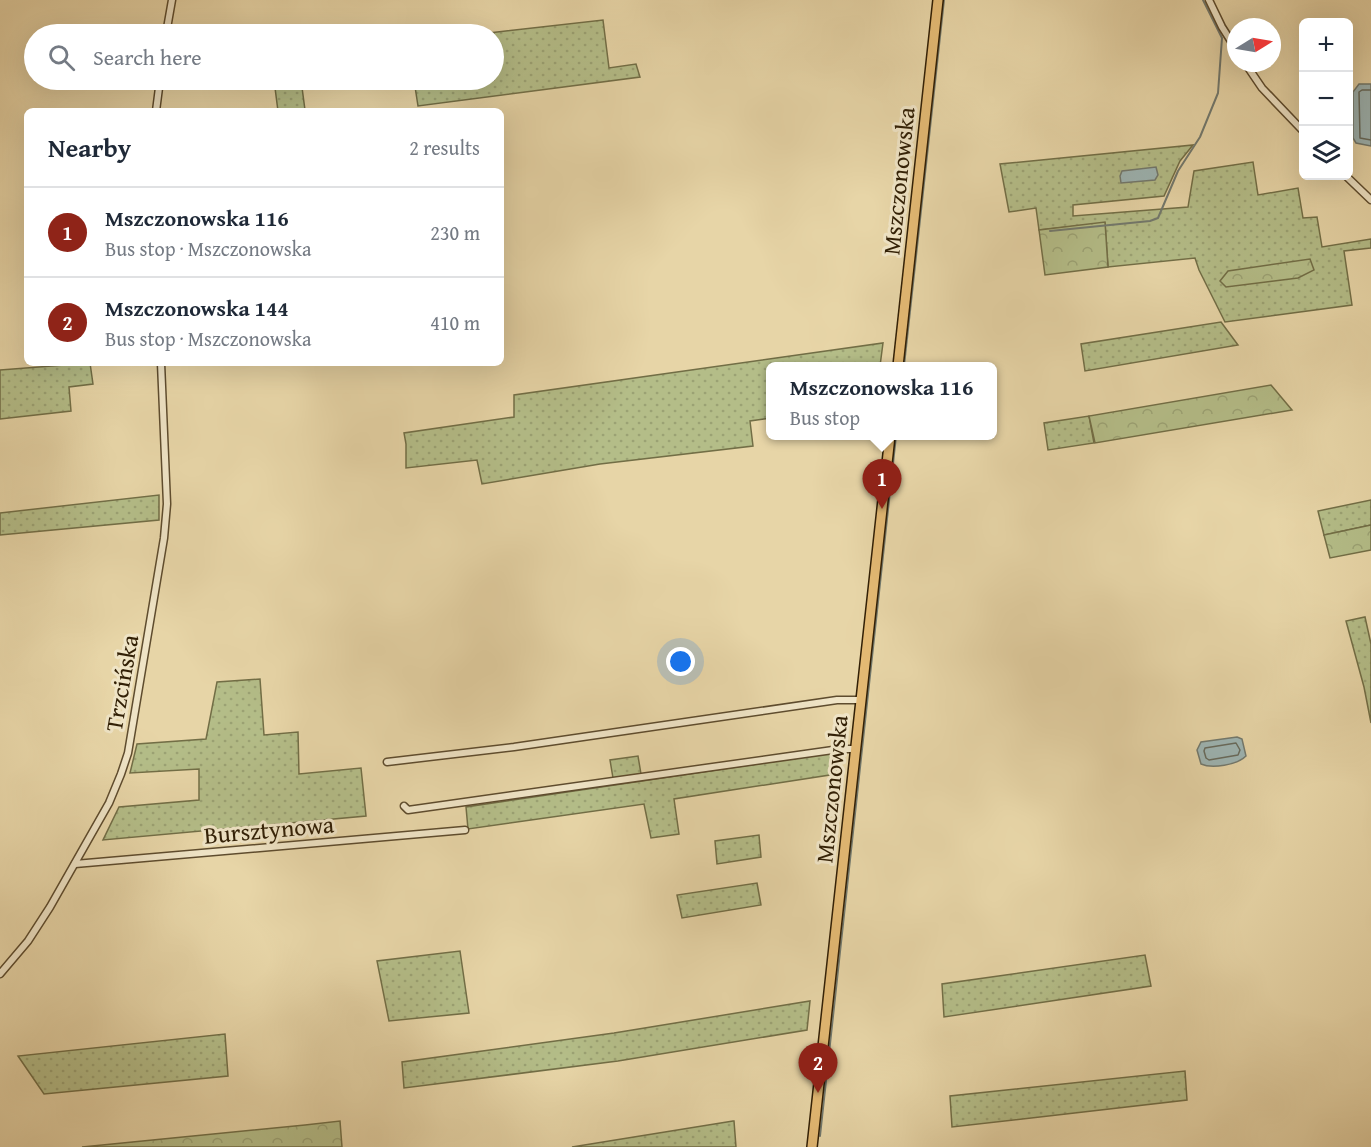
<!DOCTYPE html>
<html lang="en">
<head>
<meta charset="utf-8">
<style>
  :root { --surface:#fff; --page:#f6f6f7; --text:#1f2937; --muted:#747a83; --line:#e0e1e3; --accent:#8f2418 }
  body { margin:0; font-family:"Gentium Book Plus",serif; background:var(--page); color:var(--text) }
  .controls { position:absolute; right:18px; top:18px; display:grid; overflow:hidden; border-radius:9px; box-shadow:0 6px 24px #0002 }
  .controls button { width:54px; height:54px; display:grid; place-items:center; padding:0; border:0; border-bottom:2px solid var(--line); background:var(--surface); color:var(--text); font:30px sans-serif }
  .compass { position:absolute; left:1227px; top:18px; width:54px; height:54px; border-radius:50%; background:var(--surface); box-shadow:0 6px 24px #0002; rotate:79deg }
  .you { position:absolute; left:681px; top:662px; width:21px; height:21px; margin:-15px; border:4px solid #fff; border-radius:50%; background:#1a73e8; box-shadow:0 0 0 9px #1a73e833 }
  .badge { display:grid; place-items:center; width:39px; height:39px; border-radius:50%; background:var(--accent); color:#fff; font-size:20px; font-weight:700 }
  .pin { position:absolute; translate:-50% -50px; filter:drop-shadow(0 2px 3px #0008) }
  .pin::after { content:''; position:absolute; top:32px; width:21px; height:18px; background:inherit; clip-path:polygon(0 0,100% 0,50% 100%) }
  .popup { position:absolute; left:766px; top:362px; width:231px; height:78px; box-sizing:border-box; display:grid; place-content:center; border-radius:9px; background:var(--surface); filter:drop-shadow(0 2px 4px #0005); font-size:20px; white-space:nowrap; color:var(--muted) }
  .popup b { font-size:22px; color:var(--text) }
  .popup::after { content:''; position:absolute; left:50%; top:100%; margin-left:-12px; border:12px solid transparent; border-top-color:var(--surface) }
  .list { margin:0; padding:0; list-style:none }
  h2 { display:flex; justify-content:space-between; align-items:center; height:78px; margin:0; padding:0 24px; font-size:26px }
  h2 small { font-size:20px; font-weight:400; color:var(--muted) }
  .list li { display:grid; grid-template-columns:39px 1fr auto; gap:18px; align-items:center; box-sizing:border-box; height:90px; padding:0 24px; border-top:2px solid var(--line) }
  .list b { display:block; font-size:22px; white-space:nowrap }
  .list p { margin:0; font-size:20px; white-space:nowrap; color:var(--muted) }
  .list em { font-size:20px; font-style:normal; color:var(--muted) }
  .icon { flex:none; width:33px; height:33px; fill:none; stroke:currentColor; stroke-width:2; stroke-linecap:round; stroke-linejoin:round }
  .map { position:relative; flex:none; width:1371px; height:1147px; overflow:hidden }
  .search { position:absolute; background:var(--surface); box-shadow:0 6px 24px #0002; left:24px; top:24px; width:480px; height:66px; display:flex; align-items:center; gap:15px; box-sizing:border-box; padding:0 21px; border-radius:33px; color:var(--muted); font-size:22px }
  .panel { position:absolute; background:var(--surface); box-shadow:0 6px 24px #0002; left:24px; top:108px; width:480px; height:258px; border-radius:9px }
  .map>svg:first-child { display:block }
</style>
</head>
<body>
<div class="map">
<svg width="1371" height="1147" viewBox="0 0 1371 1147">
  <defs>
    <pattern id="grass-dots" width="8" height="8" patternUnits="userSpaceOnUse" patternTransform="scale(1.5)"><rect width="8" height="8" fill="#b4bd88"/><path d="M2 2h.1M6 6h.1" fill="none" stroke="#9ba274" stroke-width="1.8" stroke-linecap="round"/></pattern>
    <pattern id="forest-crowns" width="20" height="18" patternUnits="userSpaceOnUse" patternTransform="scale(1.5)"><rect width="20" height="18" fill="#b4bd88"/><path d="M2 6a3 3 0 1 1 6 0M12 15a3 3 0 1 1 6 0" fill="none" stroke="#9ba274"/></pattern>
  </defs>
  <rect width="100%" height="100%" fill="#e7d5a7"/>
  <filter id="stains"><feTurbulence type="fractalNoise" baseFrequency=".00333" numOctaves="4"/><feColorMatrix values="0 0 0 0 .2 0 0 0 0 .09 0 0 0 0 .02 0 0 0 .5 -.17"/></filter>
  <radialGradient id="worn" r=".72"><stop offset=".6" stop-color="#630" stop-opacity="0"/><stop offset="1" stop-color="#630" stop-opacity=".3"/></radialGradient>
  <g fill="url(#grass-dots)" stroke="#726e46" stroke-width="1.5">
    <polygon points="603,20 609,68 636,64 640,77 418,106 414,80 494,80 494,34 480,34"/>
    <polygon points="274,80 301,80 305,110 278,111"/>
    <polygon points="1193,145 1180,161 1164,196 1073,205 1073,216 1188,207 1194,171 1253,162 1258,195 1298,188 1303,218 1317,217 1322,247 1371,239 1371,248 1344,251 1352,305 1225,322 1199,270 1195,258 1108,267 1105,223 1039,230 1036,208 1009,212 1000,164"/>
    <polygon points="1221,322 1238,345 1085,371 1081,344"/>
    <polygon points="883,343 880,366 771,366 771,418 750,421 753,446 600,464 482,484 477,460 406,468 406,444 404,433 514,417 514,395"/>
    <polygon points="90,363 93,384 69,387 71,411 0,419 0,370"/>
    <polygon points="1089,416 1094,443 1048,450 1044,423"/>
    <polygon points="159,495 159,520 0,535 0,513"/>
    <polygon points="1371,500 1371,525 1324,535 1318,511"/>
    <polygon points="1365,617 1371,644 1371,723 1364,687 1346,621"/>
    <polygon points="260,679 264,735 298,732 299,774 361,768 366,816 103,840 119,807 199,800 199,769 130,773 137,744 206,739 217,682"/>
    <polygon points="838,752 836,774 674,799 679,834 651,838 644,804 468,829 466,807"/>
    <polygon points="638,756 641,774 613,778 610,760"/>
    <polygon points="759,835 761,857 717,864 715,841"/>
    <polygon points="757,883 761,905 682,918 677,895"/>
    <polygon points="460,951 469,1013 389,1021 377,961"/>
    <polygon points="1145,955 1151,986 944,1017 942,984"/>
    <polygon points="810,1001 807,1030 618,1061 404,1088 402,1062 614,1033"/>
    <polygon points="225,1034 228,1076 44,1094 18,1056"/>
    <polygon points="1185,1071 1187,1100 952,1127 950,1096"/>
    <polygon points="734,1121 736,1147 572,1147 733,1121"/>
  </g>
  <g fill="url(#forest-crowns)" stroke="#726e46" stroke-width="1.5">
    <polygon points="1105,222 1108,267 1045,275 1039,230"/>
    <polygon points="1310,259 1314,270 1298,278 1226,287 1220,281 1228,271"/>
    <polygon points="1271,385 1292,410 1095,443 1089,416"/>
    <polygon points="1371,525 1371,550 1330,558 1324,535"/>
    <polygon points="340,1121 342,1147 82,1147 305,1125"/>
  </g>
  <g fill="#9db5b4" stroke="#72796e" stroke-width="1.5">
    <polygon points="1359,84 1371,84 1371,146 1356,143 1353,138 1353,92"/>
    <polygon points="1156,167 1158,175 1155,180 1121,183 1120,176 1122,171"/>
    <path d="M1237,737l5,2 4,17c-9,9 -34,13 -45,8l-4,-14 4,-8z"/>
  </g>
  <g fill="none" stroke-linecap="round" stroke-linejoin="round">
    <g stroke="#676a5c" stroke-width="1.5">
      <polyline points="1371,90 1362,90 1359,92 1360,138 1371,140"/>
      <polygon points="1236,743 1240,750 1238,755 1209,760 1206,758 1204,751 1205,748"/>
    </g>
    <g stroke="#72796e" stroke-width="2">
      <polyline points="1050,231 1150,221 1158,218 1178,171 1200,137 1218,93 1222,38 1203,0"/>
      <polyline points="904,366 944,0"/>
      <polyline points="820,1136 896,436"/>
    </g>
    <defs>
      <g id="street">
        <polyline points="1209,0 1222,27 1236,49"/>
        <polyline points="166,34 172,0"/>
        <polyline points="1245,63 1262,88 1304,132"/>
        <polyline points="156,111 160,80"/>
        <polyline points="1346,176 1371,200"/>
        <polyline points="387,762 514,747 837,700 862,700"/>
        <polyline points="404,806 408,810 840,749 856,749"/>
        <polyline points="75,864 465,830"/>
        <polyline points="0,974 28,941 50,907 109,803 121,774 128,753 164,538 167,504 161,363"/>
      </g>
      <g id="primary">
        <polyline points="898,366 938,0"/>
        <polyline points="812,1147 890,436"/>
      </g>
    </defs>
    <use href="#street" stroke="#5e4c2e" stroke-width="9"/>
    <use href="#primary" stroke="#311f05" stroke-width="12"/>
    <use href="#street" stroke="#efe4c6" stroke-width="6"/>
    <use href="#primary" stroke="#e4ba74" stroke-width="9"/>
  </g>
  <g text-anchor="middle" stroke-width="6" stroke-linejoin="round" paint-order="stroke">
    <g font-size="24" fill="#311f05" stroke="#efe4c6">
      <text transform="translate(899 181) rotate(-84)" y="8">Mszczonowska</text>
      <text transform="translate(122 683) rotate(-80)" y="8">Trzcińska</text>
      <text transform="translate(832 789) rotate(-84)" y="8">Mszczonowska</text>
      <text transform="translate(269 830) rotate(-5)" y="8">Bursztynowa</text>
    </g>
  </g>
  <rect width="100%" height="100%" filter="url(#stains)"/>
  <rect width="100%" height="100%" fill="url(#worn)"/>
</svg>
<div class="controls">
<button>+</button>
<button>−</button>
<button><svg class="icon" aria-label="layers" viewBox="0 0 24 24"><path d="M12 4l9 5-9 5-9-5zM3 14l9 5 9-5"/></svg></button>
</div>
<svg class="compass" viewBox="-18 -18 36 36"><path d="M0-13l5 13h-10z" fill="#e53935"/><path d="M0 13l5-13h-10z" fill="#747a83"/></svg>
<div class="you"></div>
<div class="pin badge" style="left:882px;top:509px">1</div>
<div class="popup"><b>Mszczonowska 116</b>Bus stop</div>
<div class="pin badge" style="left:818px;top:1093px">2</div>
<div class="search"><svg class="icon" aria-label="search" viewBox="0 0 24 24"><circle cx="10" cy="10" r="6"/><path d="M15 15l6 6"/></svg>Search here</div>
<section class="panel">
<h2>Nearby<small>2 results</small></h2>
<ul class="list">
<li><span class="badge">1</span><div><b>Mszczonowska 116</b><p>Bus stop · Mszczonowska</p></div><em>230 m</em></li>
<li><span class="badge">2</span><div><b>Mszczonowska 144</b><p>Bus stop · Mszczonowska</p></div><em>410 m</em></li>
</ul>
</section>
</div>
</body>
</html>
